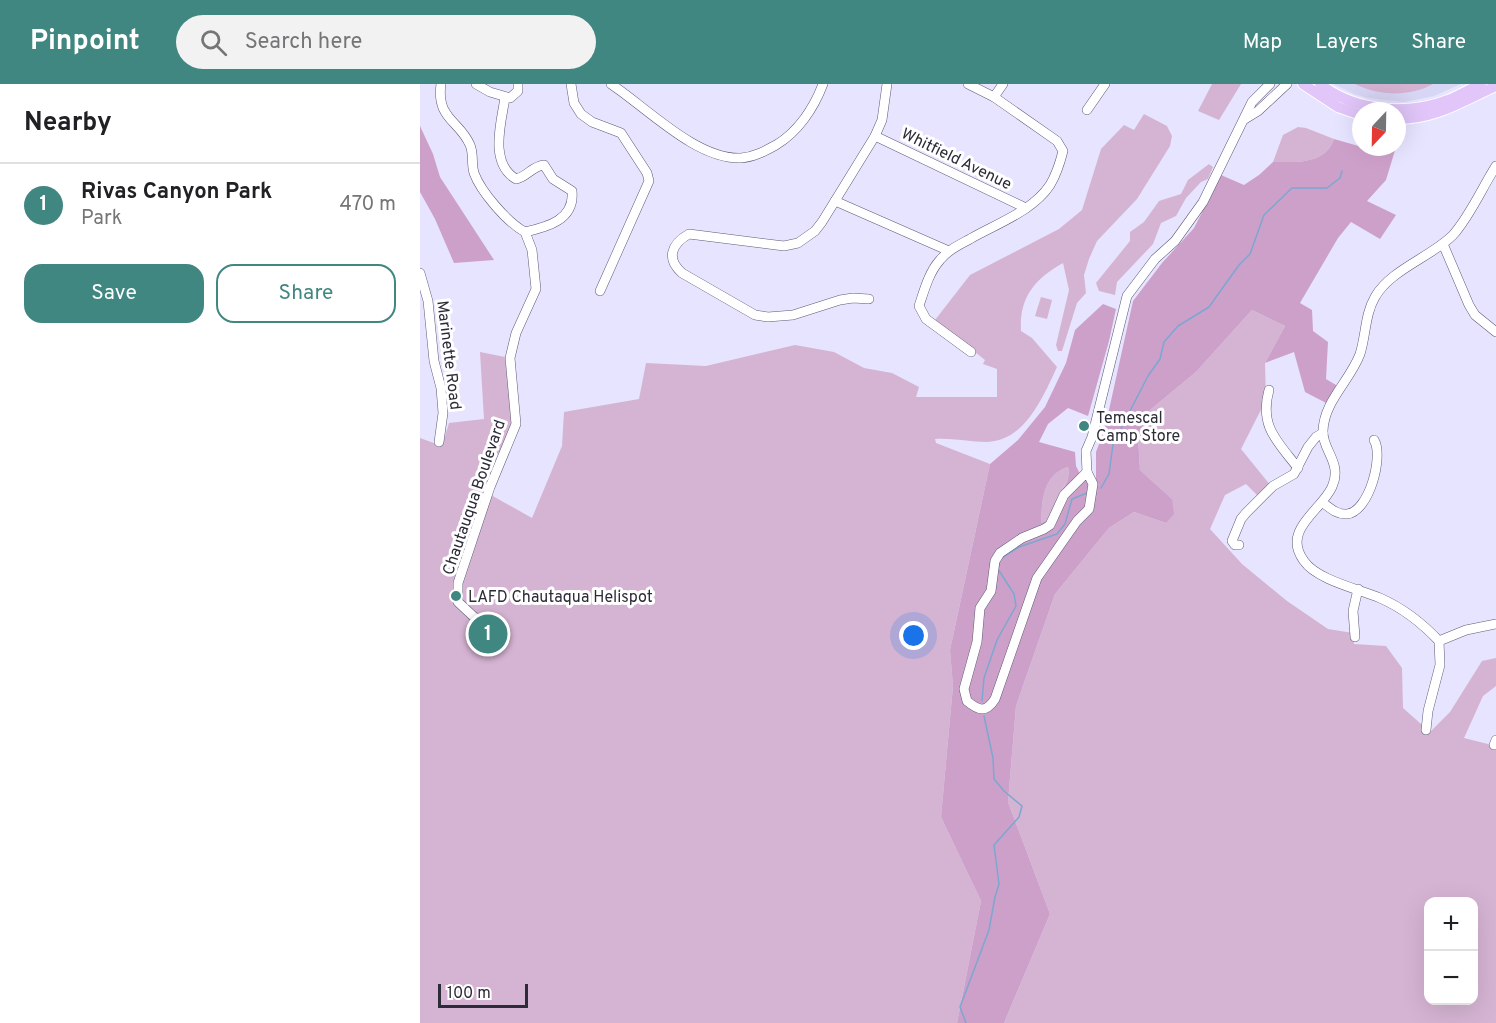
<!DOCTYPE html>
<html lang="en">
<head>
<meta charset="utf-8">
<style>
  :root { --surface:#fff; --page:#f2f2f2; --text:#202124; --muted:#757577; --line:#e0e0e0; --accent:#408781 }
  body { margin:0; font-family:Overpass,sans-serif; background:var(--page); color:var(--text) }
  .controls { position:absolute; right:18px; bottom:18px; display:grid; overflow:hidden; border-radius:12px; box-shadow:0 6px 24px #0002 }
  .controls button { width:54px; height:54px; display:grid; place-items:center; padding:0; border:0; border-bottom:2px solid var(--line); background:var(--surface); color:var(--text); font:30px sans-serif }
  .compass { position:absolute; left:932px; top:18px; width:54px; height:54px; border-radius:50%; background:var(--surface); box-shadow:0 6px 24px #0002; rotate:202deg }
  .scale { position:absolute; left:18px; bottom:15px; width:90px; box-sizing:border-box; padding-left:6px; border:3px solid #2c2b38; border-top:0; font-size:16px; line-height:21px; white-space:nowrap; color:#2c2b38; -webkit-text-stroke:4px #fff; paint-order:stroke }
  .you { position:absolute; left:494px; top:552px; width:21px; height:21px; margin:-15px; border:4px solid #fff; border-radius:50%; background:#1a73e8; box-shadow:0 0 0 9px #1a73e833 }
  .badge { display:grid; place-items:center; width:39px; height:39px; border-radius:50%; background:var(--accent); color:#fff; font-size:20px; font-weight:700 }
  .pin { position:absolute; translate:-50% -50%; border:3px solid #fff; box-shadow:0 2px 6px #0006 }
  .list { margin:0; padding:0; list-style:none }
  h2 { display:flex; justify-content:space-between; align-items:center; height:78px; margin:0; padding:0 24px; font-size:26px }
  h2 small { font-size:20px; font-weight:400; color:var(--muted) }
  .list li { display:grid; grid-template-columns:39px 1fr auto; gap:18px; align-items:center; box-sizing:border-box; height:84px; padding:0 24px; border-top:2px solid var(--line) }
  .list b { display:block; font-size:22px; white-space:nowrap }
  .list p { margin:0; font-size:20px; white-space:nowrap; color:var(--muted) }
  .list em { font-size:20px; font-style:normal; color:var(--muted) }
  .actions { display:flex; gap:12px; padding:18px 24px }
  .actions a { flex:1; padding:14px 0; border:2px solid var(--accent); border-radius:18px; text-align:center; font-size:21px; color:var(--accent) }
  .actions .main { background:var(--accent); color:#fff }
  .icon { flex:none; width:33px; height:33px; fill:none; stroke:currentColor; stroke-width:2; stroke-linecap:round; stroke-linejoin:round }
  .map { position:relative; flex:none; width:1076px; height:939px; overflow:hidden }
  header { display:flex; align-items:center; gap:36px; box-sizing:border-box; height:84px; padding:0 30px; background:var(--accent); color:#fff }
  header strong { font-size:28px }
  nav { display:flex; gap:33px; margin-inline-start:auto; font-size:21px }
  .search { width:420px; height:54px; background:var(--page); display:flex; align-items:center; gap:15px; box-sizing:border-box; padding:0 21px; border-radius:33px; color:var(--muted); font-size:22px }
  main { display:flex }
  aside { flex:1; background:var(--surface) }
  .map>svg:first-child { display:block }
</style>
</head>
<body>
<header>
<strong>Pinpoint</strong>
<div class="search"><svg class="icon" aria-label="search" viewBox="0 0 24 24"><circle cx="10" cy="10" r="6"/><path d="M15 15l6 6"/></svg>Search here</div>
<nav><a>Map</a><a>Layers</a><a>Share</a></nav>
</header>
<main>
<aside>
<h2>Nearby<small></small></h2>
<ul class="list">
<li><span class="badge">1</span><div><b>Rivas Canyon Park</b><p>Park</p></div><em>470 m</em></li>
</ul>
<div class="actions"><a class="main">Save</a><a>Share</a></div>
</aside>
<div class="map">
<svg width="1076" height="939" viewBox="0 0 1076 939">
  <rect width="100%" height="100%" fill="#e6e4fe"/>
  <polygon fill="#d8d6f5" points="914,0 1041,0 1014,12 984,18 948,14 934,10"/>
  <g fill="#d5b4d3" fill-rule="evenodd">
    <polygon points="792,0 821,0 799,36 778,27"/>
    <path d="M935,0h78c-23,13 -54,12 -78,0z"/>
    <path d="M724,30l23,12 5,10 -2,10 -33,53 -40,42 -8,18 -5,16 2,18 -9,10 -15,48h-4l-2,-6 13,-55 -6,-27c-28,16 -44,34 -42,68l11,7 25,29c-14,30 -32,74 -70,75 -17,0 -35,-4 -52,-3l1,4 54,21 -40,186 3,36 -12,131 40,84 -24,122h-537v-585l22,8 7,-23 35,-4 -4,-67 25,5 7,69 -12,25 -8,9 -8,31 48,27 30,-72 2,-34 75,-13 7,-36 60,3 89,-21 39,7 30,16 28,5 27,14 -3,10h81v-28l-14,-5 2,-4 -50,-40 35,-45 89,-46 23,-19 19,-61 23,-24 10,5z"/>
    <path d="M878,43l8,1 28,11c-9,26 -38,23 -61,23l10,-27z"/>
    <polygon points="789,80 793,83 788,95 781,98 766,114 756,132 741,139 733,160 697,198 695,211 679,207 676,199 710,157 710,148 724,138 739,117 761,110 768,96"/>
    <polygon points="621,213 632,216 627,235 615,232"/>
    <path d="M832,226l33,16 -20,37 1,37 -25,49 30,37 -11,12 -14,-14 -21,11 -15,34 32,35 45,37 41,28 25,4 1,11 32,2 16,22 1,40 27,24 20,-20 32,-51 14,-3v28l-13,10 -19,42 32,8v277h-492l46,-109 -42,-112 8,-96 39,-112 54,-66 25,-16 32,11 6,-24 -32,-29 -2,-34 12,-26 46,-38zM1008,818h46v98h-46z"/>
    <path d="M648,383c3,14 -5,19 -11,31 -4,7 -6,15 -9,22l-7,3c1,-23 2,-48 27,-56z"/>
  </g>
  <g fill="#cda0ca" fill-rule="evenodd">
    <polygon points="0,42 13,70 20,93 74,176 34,179 15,135 0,108"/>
    <path d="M914,55l35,10 8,-2h19l-10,33 -19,21 29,14 -16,24 -29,-17 -13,16 -38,65 12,7 1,21 15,11 -2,37 15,9 -11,17 -25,-13 -11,-40 -29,11 20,-37 -33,-16 -56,62 -46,38 -12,26 2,34 32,29 2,15 -8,9 -32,-11 -25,16 -54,66 -39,112 -8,96 42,112 -46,109h-47l24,-122 -40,-84 12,-131 -3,-36 40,-186 28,-24 27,-33 21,-44 9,-33 28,-26 13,5 -7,32 -21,75 -20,-8 -20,16 -9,18 36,10 1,14 6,12 14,1v-27l9,-24 28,-127 29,-38 32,-35 27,-53 23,10 15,-10 14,-13c23,0 52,3 61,-23zM648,383c3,14 -5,20 -11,31 -4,7 -6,15 -9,22l-7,3c1,-23 2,-48 27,-56z"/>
  </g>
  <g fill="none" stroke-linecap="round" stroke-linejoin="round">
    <g stroke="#7ba7d1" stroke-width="1.5">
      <polyline points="681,404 689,390 693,360 728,292 740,275 744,258 758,242 789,223 819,181 830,170 844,131 872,104 907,104 920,94 922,87"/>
      <polyline points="562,617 564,594 577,556 596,522 594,510 578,485 580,475 599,463 637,450 645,440 652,415 667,409"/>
      <polyline points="546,939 540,923 569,846 575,813 579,800 574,761 599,733 602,722 584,707 574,695 573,674 564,632"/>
    </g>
    <defs>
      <g id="minor">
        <path d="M21,0c-5,35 19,37 29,61 4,9 1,18 4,28 7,19 33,49 51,59l7,18 4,39 -20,44 -6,25 6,66 -26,63 -32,96v19l16,15 8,3"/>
        <polyline points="56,0 70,8 90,14 98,7 98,0"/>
        <polyline points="151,0 154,19 161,30 172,38 201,49 227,89 229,97 180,207"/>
        <path d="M191,0c36,24 86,76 130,74 13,-1 24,-7 35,-13 22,-13 38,-37 47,-61"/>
        <path d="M548,0l26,13 63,44 6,10c-3,12 -7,24 -13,34 -17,26 -54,39 -80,54 -11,6 -22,11 -30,21 -11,12 -16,31 -21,46l7,13 45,33"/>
        <polyline points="574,13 583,0"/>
        <path d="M85,14c-4,25 -16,65 11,81 11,-2 16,-13 28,-14l9,14 19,12c3,29 -25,36 -47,41"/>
        <polyline points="667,26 685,0"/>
        <polyline points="825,35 838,27 867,0"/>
        <polyline points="455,52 606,124"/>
        <polyline points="415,117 529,167"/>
        <polyline points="1023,160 1049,221 1055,231 1076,248"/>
        <polyline points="0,189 8,217 14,277 21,304 23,329 19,358"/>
        <path d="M449,215l-16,-1 -13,2 -47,15 -25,2 -13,-2 -73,-42c-16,-14 -11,-29 7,-39l95,12 14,-3 17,-12 7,-9 53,-86 7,-16 5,-36"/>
        <path d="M849,306c-10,36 8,51 29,78"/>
        <path d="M667,388l6,12 -4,25 -12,12 -40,57 -42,121c-9,14 -16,12 -28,2l-3,-12 13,-47 3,-34 11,-17 4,-30 5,-8 22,-15 22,-9 6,-4 14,-30z"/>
        <polyline points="667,388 666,367 672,353 707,212 735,175 755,157 783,118 832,18 850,0"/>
        <path d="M902,418c8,6 15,13 25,12 22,-2 37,-58 27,-74"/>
        <polyline points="819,461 815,461 812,457 821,435 826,429 853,402 874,390 888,363 896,353 903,349"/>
        <polyline points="935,553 933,527 938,505"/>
        <polyline points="1019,557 1046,546 1076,540"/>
        <path d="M1006,646l2,-19 12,-46 -1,-24c-17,-18 -36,-33 -59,-43 -21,-9 -63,-18 -76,-37 -23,-31 17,-50 28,-74 11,-24 -10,-37 -9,-56 1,-30 27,-50 37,-77 6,-19 5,-40 15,-57 15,-27 56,-40 78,-62 17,-19 29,-47 43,-69"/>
        <polyline points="1074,661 1076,656"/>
      </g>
      <g id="major">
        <polyline points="883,0 918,23 941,31"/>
        <path d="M900,0c34,27 87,32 128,16 11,-4 22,-11 33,-16"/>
        <path d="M977,35c39,0 65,-18 99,-33"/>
      </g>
    </defs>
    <use href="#minor" stroke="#5c5a76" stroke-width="10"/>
    <use href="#major" stroke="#fff" stroke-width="12"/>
    <use href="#minor" stroke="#fff" stroke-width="9"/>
    <use href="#major" stroke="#e2c6fa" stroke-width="10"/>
  </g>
  <g fill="#408781" stroke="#fff" stroke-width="2">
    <circle cx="664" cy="342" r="6"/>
    <circle cx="36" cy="512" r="6"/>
  </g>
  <g text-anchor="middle" stroke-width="6" stroke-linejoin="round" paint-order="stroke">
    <g font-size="16" fill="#2c2b38" stroke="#fff">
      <text transform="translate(537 74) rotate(26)" y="6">Whitfield Avenue</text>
      <text transform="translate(30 271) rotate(83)" y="6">Marinette Road</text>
      <text transform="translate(53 413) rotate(-71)" y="6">Chautauqua Boulevard</text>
    </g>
    <g font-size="16" fill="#2c2b38" stroke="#fff" text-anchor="start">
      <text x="676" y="339">Temescal<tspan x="676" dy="18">Camp Store</tspan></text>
      <text x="48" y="518">LAFD Chautaqua Helispot</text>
    </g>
  </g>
</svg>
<div class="controls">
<button>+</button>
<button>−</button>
</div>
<svg class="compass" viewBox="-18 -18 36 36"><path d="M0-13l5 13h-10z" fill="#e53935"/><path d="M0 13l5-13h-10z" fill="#757577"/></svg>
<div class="scale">100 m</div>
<div class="you"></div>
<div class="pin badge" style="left:68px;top:550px">1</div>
</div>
</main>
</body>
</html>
